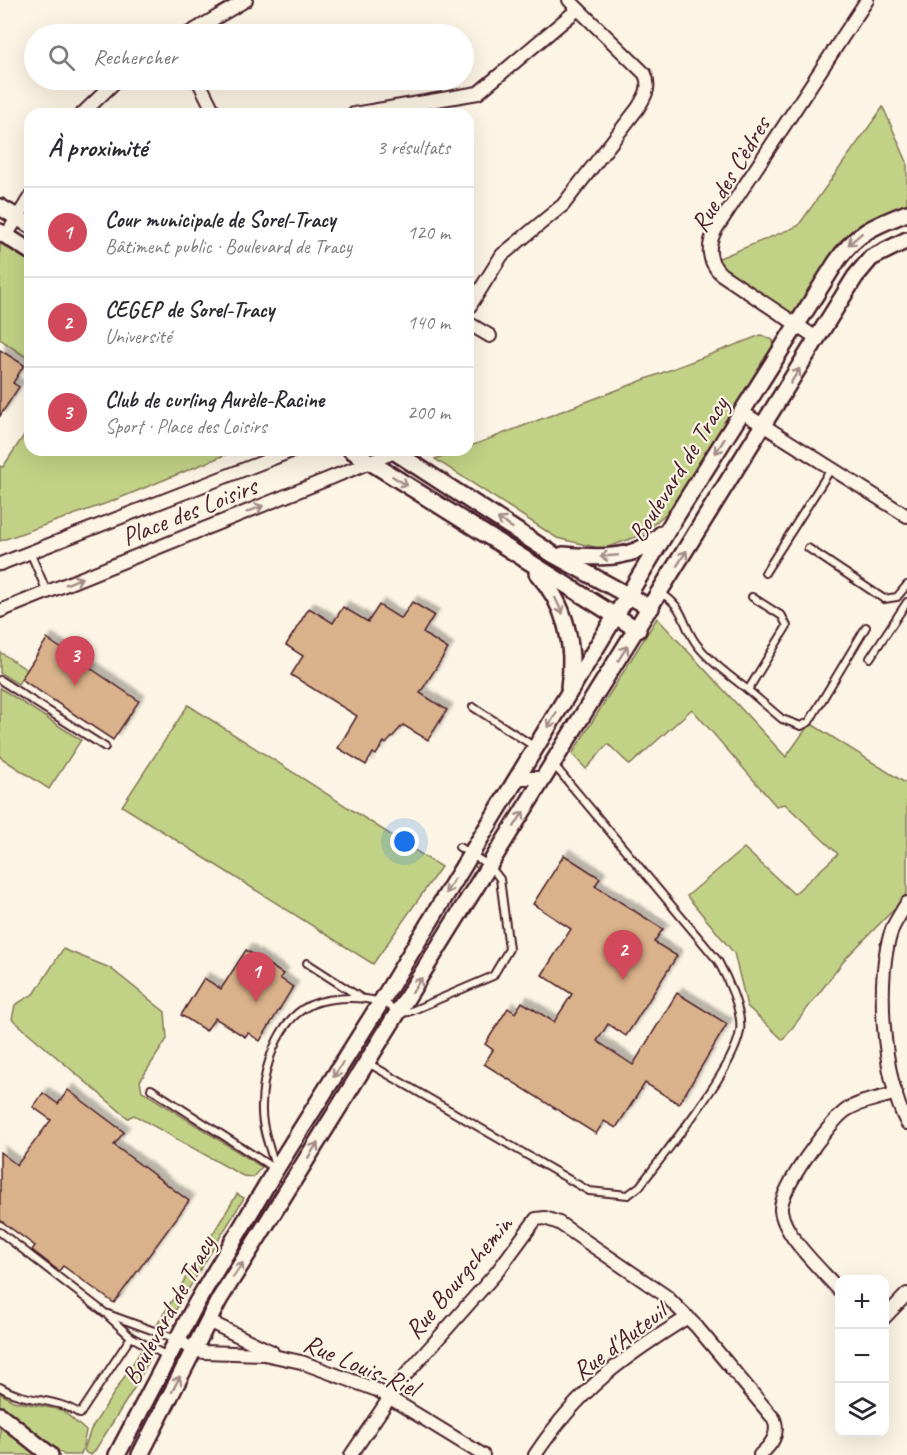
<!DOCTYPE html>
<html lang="fr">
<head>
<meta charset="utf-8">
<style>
  :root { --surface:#fff; --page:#f7f7f7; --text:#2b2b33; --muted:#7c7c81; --line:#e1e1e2; --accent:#d1495b }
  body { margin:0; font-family:Caveat,sans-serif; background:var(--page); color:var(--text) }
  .controls { position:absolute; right:18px; bottom:18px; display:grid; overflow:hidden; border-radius:12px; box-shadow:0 6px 24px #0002 }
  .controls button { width:54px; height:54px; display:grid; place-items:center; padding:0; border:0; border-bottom:2px solid var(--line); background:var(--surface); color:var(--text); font:30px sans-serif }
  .you { position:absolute; left:405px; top:842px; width:21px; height:21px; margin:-15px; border:4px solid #fff; border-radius:50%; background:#1a73e8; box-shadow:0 0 0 9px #1a73e833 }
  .badge { display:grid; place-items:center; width:39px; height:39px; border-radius:50%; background:var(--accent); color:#fff; font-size:20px; font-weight:700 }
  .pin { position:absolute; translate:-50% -50px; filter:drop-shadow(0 2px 3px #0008) }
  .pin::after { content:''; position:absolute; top:32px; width:21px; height:18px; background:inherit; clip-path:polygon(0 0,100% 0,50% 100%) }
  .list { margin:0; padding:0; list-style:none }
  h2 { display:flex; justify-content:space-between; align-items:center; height:78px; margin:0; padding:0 24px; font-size:26px }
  h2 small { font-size:20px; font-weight:400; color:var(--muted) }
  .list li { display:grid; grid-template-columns:39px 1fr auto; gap:18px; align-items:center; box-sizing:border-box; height:90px; padding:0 24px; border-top:2px solid var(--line) }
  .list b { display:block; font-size:22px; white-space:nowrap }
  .list p { margin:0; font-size:20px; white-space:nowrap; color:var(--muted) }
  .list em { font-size:20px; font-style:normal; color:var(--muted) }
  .icon { flex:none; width:33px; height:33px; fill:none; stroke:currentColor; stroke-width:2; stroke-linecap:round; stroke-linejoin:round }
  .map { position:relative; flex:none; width:907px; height:1455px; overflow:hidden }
  .search { position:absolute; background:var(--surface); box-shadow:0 6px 24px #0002; left:24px; top:24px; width:450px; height:66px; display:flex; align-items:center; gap:15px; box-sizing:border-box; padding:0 21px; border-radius:33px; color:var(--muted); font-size:22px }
  .panel { position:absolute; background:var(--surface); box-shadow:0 6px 24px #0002; left:24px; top:108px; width:450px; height:348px; border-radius:18px }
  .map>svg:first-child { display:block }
</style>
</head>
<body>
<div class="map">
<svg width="907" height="1455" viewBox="0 0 907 1455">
  <defs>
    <filter id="shadow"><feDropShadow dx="5.5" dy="-5.5" stdDeviation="1.5" flood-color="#0004"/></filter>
  </defs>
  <rect width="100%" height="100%" fill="#fcf5e5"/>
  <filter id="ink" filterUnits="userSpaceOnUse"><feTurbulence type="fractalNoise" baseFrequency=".0167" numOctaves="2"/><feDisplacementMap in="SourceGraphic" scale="12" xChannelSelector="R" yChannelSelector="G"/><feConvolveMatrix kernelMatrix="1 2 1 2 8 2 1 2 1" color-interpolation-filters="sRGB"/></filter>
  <g filter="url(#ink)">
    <g fill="#c1d286" stroke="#867858" stroke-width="1.5">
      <polygon points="883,107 907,162 907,208 866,226 795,318 721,268 717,259 798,226"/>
      <polygon points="0,243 30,262 30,360 0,339"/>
      <polygon points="761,335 773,340 774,348 678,503 641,535 603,549 557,538 435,459 459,450 468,450 468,447"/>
      <polygon points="30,426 30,450 237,450 110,502 0,541 0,466 3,467"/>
      <polygon points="657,618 786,757 810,723 907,784 907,892 901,902 846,958 783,1040 747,1006 734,953 687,896 744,848 794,894 838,854 785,804 776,806 692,709 630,765 608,744 586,769 572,754"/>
      <polygon points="0,652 27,670 18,684 0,673"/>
      <polygon points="0,688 81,740 49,789 0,757"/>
      <polygon points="188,705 441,867 373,964 122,806"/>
      <polygon points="63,949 110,968 165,1012 167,1039 140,1081 142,1091 262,1167 253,1177 243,1176 134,1115 128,1118 12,1019 15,1005 35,993"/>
      <polygon points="237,1194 244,1198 166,1326 157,1325"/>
      <polygon points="142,1349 152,1355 133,1390 94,1452 91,1455 86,1453 84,1450 91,1429"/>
      <polygon points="0,1393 13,1401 62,1410 86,1431 81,1455 64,1455 0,1406"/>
      <polygon points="0,1424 39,1455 0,1455"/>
    </g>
    <g fill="#d9b18a" stroke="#4a1f2b" stroke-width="1.5" filter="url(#shadow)">
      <polygon points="0,350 24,365 13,383 19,387 0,416"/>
      <polygon points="412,602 434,615 423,633 448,649 420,693 447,710 428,740 403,725 386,744 384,742 376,755 373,753 366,765 338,748 357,716 291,675 303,656 286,645 309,608 333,623 343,607 368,622 379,605 401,619"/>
      <polygon points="47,639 139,701 113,740 21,679"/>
      <polygon points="564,855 600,878 595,886 663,929 654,942 677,956 626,1036 608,1024 597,1041 633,1065 677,993 727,1024 679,1104 645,1083 616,1128 604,1121 596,1134 484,1064 493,1050 485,1044 508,1008 515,1013 522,1002 554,1022 572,994 542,975 571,929 533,904"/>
      <polygon points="246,950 283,974 280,978 293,987 260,1041 248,1033 245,1037 215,1018 206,1031 181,1015 204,978 221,989"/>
      <polygon points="68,1090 124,1132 114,1145 189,1201 114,1303 63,1266 59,1271 32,1250 35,1246 0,1220 0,1152 17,1165 51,1120 33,1107 43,1093 58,1104"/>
    </g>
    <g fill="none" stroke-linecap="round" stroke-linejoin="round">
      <defs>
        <g id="service">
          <polyline points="808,548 884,599 897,597 907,585"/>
          <polyline points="30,552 47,592"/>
          <polyline points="765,573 831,469"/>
          <path d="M661,593c26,16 20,32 37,53 14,17 32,30 50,44l39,-64 -5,-10 -30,-19"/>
          <polyline points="870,658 907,602"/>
          <polyline points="0,680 105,747"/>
          <polyline points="748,690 782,719 801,726 809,722 866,627"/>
          <polyline points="473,707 535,747"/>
          <polyline points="307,963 361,998"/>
          <path d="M368,1063l221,128 39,4 12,-9c26,-35 94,-116 100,-155 3,-19 -13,-54 -22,-70l-164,-196"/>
          <polyline points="151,1089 275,1169"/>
          <path d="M275,1166c-5,-17 -13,-37 -13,-54 -1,-34 11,-83 41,-103 19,-13 56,-13 77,-7 7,1 14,7 20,11l9,-1 84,-36 16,-27 -9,-70 -10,-13 -31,-19"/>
          <polyline points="0,1232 105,1313 176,1339"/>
          <polyline points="108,1316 131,1337 167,1356"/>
          <path d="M0,1387c25,16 56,10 80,27l51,-77"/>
        </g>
        <g id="minor">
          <polyline points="188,34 246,0"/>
          <polyline points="198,80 215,114"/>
          <polyline points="82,114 117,80"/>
          <polyline points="354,114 478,93 578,9"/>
          <polyline points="6,236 30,197"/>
          <path d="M468,309l34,-54 61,-50 75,-97c7,-12 13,-20 7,-34l-76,-74"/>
          <polyline points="468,323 490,336"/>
          <path d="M818,339l-97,-65c-14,-13 -14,-29 -5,-45l151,-229"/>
          <polyline points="742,412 907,516"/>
          <polyline points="0,564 294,450"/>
          <polyline points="0,611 395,452"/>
          <polyline points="517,778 545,778"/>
          <path d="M907,903c-5,8 -10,16 -14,24 -19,46 -10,153 14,196"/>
          <path d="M840,1291c-18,-21 -56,-54 -59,-81 -2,-20 47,-86 64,-99 13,-10 35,-12 51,-18"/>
          <polyline points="884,1318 907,1294"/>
          <polyline points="208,1321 272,1352"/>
          <polyline points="176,1339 193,1350 204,1352 264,1354 301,1362 377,1390 483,1455"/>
          <path d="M351,1455l52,-77 94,-106 39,-53 9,-1 14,5 107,73 30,30 78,93c6,15 -3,26 -14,36"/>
          <path d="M535,1455c44,-66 87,-97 153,-138"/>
        </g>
        <g id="tertiary">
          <polyline points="0,207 30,225"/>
          <polyline points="0,232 30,251"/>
          <polyline points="351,450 638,630"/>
          <polyline points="392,450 554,555 651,608"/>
          <path d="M563,555c34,3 73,6 98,-21"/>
          <path d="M537,573c28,30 39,73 32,114"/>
          <polyline points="0,1415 50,1455"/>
          <path d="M117,1455l80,-153 79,-133 105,-167 294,-484 160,-254c20,-31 39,-38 72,-51"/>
          <polyline points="140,1455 219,1300 855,277 871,258 907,240"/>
        </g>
      </defs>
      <use href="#service" stroke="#4a1f2b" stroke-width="10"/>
      <use href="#minor" stroke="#4a1f2b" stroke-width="16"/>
      <use href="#tertiary" stroke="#4a1f2b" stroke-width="20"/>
      <use href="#service" stroke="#fcf5e5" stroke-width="6"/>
      <use href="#minor" stroke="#fcf5e5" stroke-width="12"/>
      <use href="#tertiary" stroke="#fcf5e5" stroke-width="15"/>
    </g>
    <defs><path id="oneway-shaft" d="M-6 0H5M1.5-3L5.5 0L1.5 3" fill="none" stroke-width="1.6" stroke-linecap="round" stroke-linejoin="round" transform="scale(1.5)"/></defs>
    <g stroke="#a38a88">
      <use href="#oneway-shaft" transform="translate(855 239) rotate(139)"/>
      <use href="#oneway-shaft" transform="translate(795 376) rotate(-59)"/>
      <use href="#oneway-shaft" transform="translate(720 446) rotate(122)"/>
      <use href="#oneway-shaft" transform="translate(400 481) rotate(32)"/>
      <use href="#oneway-shaft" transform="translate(255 509) rotate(-22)"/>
      <use href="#oneway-shaft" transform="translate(505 523) rotate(-147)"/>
      <use href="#oneway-shaft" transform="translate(609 556) rotate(175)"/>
      <use href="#oneway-shaft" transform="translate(682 558) rotate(-58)"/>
      <use href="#oneway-shaft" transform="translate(74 581) rotate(-22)"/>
      <use href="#oneway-shaft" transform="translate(559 606) rotate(65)"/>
      <use href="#oneway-shaft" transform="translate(623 653) rotate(-58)"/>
      <use href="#oneway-shaft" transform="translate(552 720) rotate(121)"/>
      <use href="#oneway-shaft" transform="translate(519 819) rotate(-58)"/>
      <use href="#oneway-shaft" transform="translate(450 886) rotate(121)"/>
      <use href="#oneway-shaft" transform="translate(417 985) rotate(-58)"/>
      <use href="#oneway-shaft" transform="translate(338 1070) rotate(122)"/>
      <use href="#oneway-shaft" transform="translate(313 1150) rotate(-58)"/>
      <use href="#oneway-shaft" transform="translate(238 1270) rotate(-56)"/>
      <use href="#oneway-shaft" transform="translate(176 1384) rotate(-63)"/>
    </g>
  </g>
  <g text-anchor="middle" stroke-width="4.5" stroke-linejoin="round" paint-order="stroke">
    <g font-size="26" fill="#4a1f2b" stroke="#fcf5e5">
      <text transform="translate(730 174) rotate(-59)" y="9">Rue des Cèdres</text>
      <text transform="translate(678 469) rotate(-58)" y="9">Boulevard de Tracy</text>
      <text transform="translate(189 511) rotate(-22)" y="9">Place des Loisirs</text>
      <text transform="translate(458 1277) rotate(-50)" y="9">Rue Bourgchemin</text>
      <text transform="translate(168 1310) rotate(-61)" y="9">Boulevard de Tracy</text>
      <text transform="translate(619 1341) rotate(-37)" y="9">Rue d'Auteuil</text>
      <text transform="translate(361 1365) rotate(23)" y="9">Rue Louis-Riel</text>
    </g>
  </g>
</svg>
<div class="controls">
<button>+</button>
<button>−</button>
<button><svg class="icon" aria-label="layers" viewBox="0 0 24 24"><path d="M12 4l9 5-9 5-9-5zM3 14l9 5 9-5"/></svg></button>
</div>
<div class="you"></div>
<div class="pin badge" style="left:256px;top:1002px">1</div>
<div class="pin badge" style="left:623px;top:980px">2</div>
<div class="pin badge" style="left:75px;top:686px">3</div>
<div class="search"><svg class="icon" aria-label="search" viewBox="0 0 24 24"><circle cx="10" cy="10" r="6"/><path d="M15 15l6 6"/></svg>Rechercher</div>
<section class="panel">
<h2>À proximité<small>3 résultats</small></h2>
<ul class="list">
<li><span class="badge">1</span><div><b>Cour municipale de Sorel-Tracy</b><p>Bâtiment public · Boulevard de Tracy</p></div><em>120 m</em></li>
<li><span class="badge">2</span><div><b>CEGEP de Sorel-Tracy</b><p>Université</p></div><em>140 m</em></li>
<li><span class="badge">3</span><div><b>Club de curling Aurèle-Racine</b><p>Sport · Place des Loisirs</p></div><em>200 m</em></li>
</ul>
</section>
</div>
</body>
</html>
